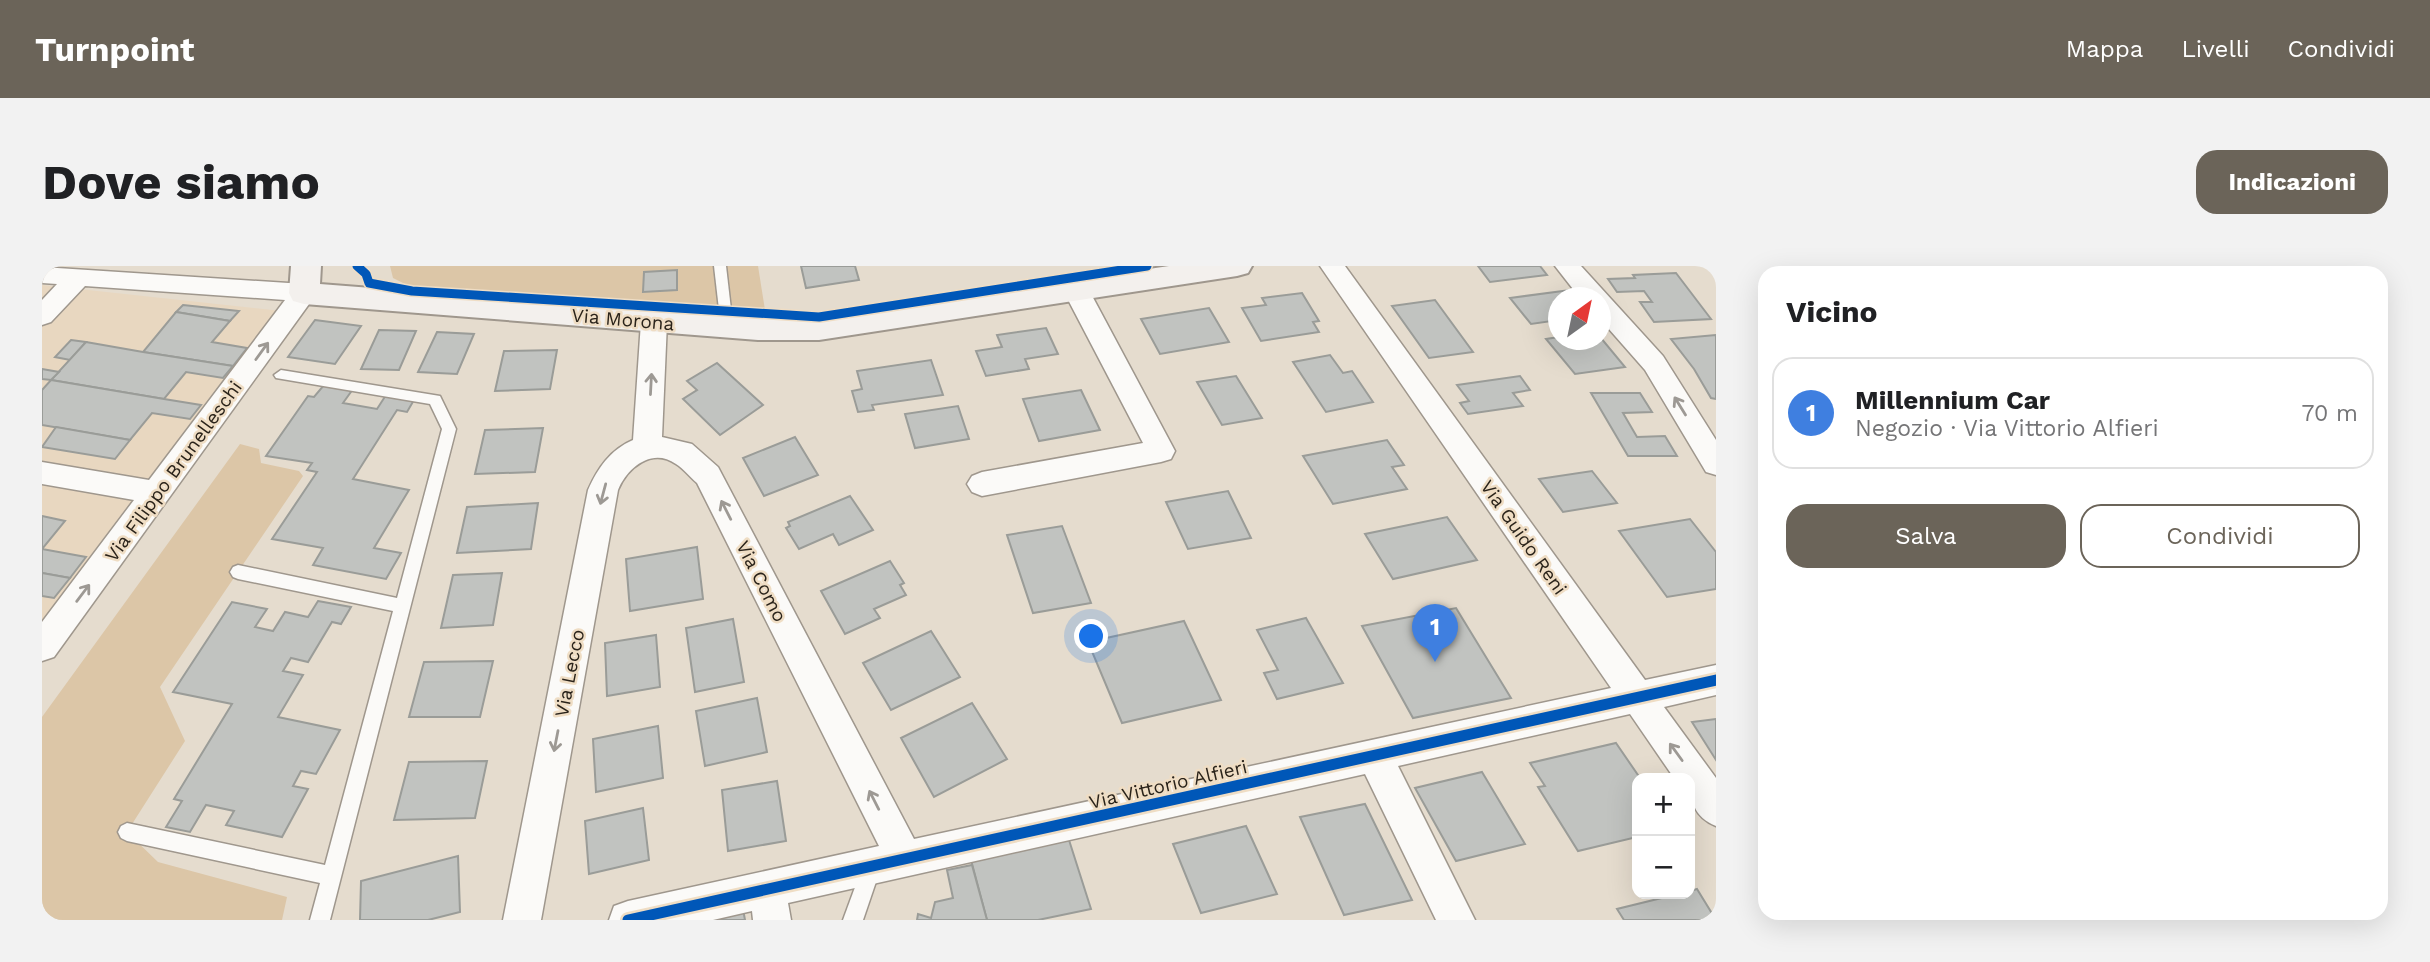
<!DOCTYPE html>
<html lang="it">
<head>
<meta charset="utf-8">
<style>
  :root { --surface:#fff; --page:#f2f2f2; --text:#202124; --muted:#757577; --line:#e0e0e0; --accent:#6b6459 }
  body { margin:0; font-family:"Work Sans",sans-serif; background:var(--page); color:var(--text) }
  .controls { position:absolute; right:21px; bottom:21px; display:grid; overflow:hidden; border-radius:14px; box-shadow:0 7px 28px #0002 }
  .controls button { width:63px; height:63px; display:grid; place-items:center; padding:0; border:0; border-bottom:2px solid var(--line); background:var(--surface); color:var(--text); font:35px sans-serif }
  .compass { position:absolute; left:1506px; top:21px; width:63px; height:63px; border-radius:50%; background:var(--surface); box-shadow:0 7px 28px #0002; rotate:33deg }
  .you { position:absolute; left:1050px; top:371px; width:24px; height:24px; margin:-18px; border:5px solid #fff; border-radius:50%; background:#1a73e8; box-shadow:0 0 0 10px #1a73e833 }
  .badge { display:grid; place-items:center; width:46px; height:46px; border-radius:50%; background:var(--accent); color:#fff; font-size:23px; font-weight:700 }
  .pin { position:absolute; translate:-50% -58px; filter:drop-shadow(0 2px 4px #0008) }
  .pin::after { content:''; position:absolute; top:37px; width:24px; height:21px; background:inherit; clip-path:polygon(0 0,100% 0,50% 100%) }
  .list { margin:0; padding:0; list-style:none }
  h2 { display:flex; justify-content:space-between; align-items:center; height:91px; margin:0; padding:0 28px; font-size:30px }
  h2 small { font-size:23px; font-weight:400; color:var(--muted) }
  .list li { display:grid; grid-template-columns:46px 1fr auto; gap:21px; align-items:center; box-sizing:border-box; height:112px; margin:0 14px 14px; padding:0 14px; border:2px solid var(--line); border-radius:21px }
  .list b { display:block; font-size:26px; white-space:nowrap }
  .list p { margin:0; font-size:23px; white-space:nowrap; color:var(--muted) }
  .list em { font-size:23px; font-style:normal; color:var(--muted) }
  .actions { display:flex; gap:14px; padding:21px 28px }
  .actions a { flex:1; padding:16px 0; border:2px solid var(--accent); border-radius:21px; text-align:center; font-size:24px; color:var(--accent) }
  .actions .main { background:var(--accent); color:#fff }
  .map { position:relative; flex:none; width:1674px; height:654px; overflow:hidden; border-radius:21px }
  header { display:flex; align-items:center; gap:42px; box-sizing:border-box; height:98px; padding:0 35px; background:var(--accent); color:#fff }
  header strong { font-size:33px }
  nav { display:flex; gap:38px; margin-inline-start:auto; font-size:24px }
  .intro { display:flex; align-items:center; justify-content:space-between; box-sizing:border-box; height:168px; padding:0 42px }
  h1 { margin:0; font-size:49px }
  .button { padding:18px 32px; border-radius:21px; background:var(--accent); color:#fff; font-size:24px; font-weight:700 }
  main { display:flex; gap:42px; padding:0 42px }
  aside { flex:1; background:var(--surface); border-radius:21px; box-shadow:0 7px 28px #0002 }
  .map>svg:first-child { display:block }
</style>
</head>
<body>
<header>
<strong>Turnpoint</strong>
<nav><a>Mappa</a><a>Livelli</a><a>Condividi</a></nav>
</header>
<div class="intro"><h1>Dove siamo</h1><a class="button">Indicazioni</a></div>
<main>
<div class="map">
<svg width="1674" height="654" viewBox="0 0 1674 654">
  <rect width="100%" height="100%" fill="#e5dcce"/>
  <polygon fill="#e8d7c0" points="0,19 240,45 0,360"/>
  <g fill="#dcc6a7">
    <polygon points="348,0 716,0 723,44 369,21 351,12"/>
    <polygon points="198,178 217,183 219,197 257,205 261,210 118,421 143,475 85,566 116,596 245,631 240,654 0,654 0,451"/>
  </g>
  <g fill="#c1c3c0" stroke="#9a9c98" stroke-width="2">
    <polygon points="759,0 813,0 817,14 764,22"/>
    <polygon points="1436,0 1498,0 1505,9 1448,16"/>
    <polygon points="635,4 635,24 601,26 602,6"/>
    <polygon points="1634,7 1669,53 1612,56 1598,36 1610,36 1602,25 1575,26 1566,13 1593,12 1591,9"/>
    <polygon points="1528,24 1535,32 1517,32 1517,54 1489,58 1468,32"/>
    <polygon points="1260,27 1277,55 1271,56 1277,66 1219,75 1200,42 1224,39 1220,32"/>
    <polygon points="1393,34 1431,86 1387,92 1350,40"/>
    <polygon points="141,39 197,45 188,55 134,46"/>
    <polygon points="1167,42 1187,76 1118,88 1099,53"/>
    <polygon points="134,46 188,55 170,76 205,82 191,100 101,86"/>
    <polygon points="273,54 319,60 293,98 246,91"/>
    <polygon points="1004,62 1016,88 983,93 987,103 944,110 934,85 960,81 955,69"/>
    <polygon points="337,64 374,65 357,104 319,103"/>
    <polygon points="395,66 432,68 415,108 376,106"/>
    <polygon points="1674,69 1674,133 1669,132 1652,103 1629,73"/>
    <polygon points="1517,71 1517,74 1559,72 1583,101 1533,108 1504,73"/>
    <polygon points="29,74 44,76 28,94 13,91"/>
    <polygon points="44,76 101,86 191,100 181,112 144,106 122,133 9,114"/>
    <polygon points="515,84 508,123 453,125 462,85"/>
    <polygon points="1288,89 1301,107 1310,105 1331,136 1284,146 1251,96"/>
    <polygon points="889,94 901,129 830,139 832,144 816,146 810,125 820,123 815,105"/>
    <polygon points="675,97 721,139 678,169 641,133 655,124 645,115"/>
    <polygon points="0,103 17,106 9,114 0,113"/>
    <polygon points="1194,110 1220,152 1180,159 1155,116"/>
    <polygon points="1478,110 1488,124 1471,127 1481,140 1426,148 1418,137 1427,135 1415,119"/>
    <polygon points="9,114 122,133 159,139 148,153 110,147 88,174 0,159 0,124"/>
    <polygon points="282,119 311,123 301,137 335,143 344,129 372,134 365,146 355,144 311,213 367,224 332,282 359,287 344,313 271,299 281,282 230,273 275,206 265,204 270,197 224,190 266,130 272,131"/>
    <polygon points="1039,124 1058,164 997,175 981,133"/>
    <polygon points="1549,127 1598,127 1610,146 1581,147 1595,171 1623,170 1635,190 1586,190"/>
    <polygon points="916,140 927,173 873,182 863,148"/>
    <polygon points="14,161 88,174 73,193 0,181"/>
    <polygon points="501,162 493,206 433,208 443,164"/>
    <polygon points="753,171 776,209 722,230 701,192"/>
    <polygon points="1345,174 1362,199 1350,201 1365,223 1291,238 1261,190"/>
    <polygon points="1550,205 1575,237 1521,246 1497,213"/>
    <polygon points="1186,225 1209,272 1146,283 1124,236"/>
    <polygon points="808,230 831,264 797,279 791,268 757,283 744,262 748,260 746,256"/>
    <polygon points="496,237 489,283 415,287 425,241"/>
    <polygon points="0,250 23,255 0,283 44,291 28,312 0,307"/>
    <polygon points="1405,251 1435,294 1351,313 1323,268"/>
    <polygon points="1648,253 1674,286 1674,323 1625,331 1577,265"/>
    <polygon points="1020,260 1049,337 991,347 965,269"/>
    <polygon points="655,281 661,333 588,345 584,293"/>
    <polygon points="848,295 862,317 858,319 864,329 832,343 838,352 803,368 779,325"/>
    <polygon points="0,307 28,312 12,332 0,330"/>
    <polygon points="460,307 451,359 399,362 411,309"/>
    <polygon points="276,335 309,341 299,358 290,356 266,396 249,392 241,405 261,409 236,451 298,464 274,508 259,505 251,520 266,523 240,571 184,559 192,545 164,539 148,566 124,561 140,535 132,533 190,438 131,426 190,336 225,343 213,361 231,365 243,346 266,351"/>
    <polygon points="1414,342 1469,432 1371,452 1320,360"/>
    <polygon points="1264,352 1301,417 1235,433 1222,407 1236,404 1215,364"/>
    <polygon points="691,353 702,416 653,426 644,362"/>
    <polygon points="1142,355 1179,434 1080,457 1046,376"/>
    <polygon points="889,365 918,411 849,444 821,397"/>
    <polygon points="614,369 618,421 565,430 563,377"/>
    <polygon points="451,395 438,451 367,451 382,396"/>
    <polygon points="715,432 725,486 663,500 654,445"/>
    <polygon points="930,437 965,493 892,531 859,472"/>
    <polygon points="1674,453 1674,494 1650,456"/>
    <polygon points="616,460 621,512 554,526 551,473"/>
    <polygon points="1574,477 1598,512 1595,512 1595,571 1536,585 1496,521 1503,520 1488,497"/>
    <polygon points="445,495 433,552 352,554 367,496"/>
    <polygon points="1440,506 1483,578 1414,595 1373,522"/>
    <polygon points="735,515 744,575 686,585 680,524"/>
    <polygon points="1323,538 1370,634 1302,649 1258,551"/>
    <polygon points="601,542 607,594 547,608 543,555"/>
    <polygon points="1204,560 1235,628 1159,647 1131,578"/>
    <polygon points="1027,574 1049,643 996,654 945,654 929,594"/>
    <polygon points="416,590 418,646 386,654 318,654 319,615"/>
    <polygon points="930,599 945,654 875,654 876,648 889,652 893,636 911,632 905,604"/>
    <polygon points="1655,623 1674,654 1582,654 1575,643 1636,628 1648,628 1648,625"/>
    <polygon points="701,643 703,654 653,654"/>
  </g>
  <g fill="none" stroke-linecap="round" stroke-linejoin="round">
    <defs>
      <g id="service">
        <polygon points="672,0 684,0 691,61 685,66 679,61"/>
        <polygon points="1072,0 1084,0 1093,18 1091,21 1083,21"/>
        <polygon points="239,104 398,130 414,163 288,654 268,654 278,617 85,575 79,572 76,566 79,560 85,557 283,599 351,345 196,313 191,311 188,306 191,301 196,299 355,332 400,163 388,138 234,112 232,109"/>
        <polygon points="830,592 837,594 839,601 821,654 801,654 823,594"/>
      </g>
      <g id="minor">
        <path d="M1278,0h25l300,414 71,-15v30l-52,12 52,71v48c-22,-9 -26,-25 -26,-48h-16l-44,-64 -232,52 77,154h-39l-71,-146 -577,129 3,17h-38l-1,-9 -39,9h-104l5,-14 14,-5 251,-55 -182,-363c-7,-6 -13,-14 -21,-19 -24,-17 -49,4 -58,26l-77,430h-38l85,-430c10,-22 22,-40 45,-50l8,-118 4,-6 9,-3 9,3 4,6 -5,115 30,7 26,23 196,372 697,-151z"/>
        <polygon points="1513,0 1539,0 1621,90 1674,174 1674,209 1664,206 1603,104 1559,54 1559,32 1538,32"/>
        <polygon points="0,1 262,18 271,21 275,27 12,391 0,395 0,356 92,234 0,218 0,196 107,214 243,34 43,20 9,56 0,59 0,34 15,18 0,17"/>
        <polygon points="1035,17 1044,20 1048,26 1133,185 1129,193 1119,196 940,230 930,226 925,218 930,210 940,206 1101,177 1022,26 1026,20"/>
      </g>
      <polygon id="secondary" points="249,0 279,0 278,18 716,52 777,52 1127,0 1210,0 1206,7 1195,10 777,74 716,74 262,38 251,35 247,27"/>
    </defs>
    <use href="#service" stroke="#9f978d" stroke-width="3"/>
    <use href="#minor" stroke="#9f978d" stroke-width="3"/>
    <use href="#secondary" stroke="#9f978d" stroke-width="4"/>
    <use href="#service" fill="#fbfaf8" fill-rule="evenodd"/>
    <use href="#minor" fill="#fbfaf8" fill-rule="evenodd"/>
    <use href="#secondary" fill="#f3f0ed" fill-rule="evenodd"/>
    <defs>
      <polyline id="cycleway-far1" points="315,0 324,8 327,17 370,25 777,51 1105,0"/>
      <polyline id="cycleway" points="586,654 1674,414"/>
    </defs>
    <use href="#cycleway-far1" stroke="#efddc4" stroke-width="12"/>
    <use href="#cycleway" stroke="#efddc4" stroke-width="16"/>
    <use href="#cycleway-far1" stroke="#0057b8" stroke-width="9"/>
    <use href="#cycleway" stroke="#0057b8" stroke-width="11"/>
  </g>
  <defs><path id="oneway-shaft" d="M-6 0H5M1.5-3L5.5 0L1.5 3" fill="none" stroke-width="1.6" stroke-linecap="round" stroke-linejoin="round" transform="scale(1.75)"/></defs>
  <g stroke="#9d9994">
    <use href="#oneway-shaft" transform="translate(220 85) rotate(-54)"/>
    <use href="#oneway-shaft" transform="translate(609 118) rotate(-87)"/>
    <use href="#oneway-shaft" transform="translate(1638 140) rotate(-122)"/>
    <use href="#oneway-shaft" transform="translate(561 228) rotate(105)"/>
    <use href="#oneway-shaft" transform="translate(684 244) rotate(-117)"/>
    <use href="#oneway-shaft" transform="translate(41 327) rotate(-53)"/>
    <use href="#oneway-shaft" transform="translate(514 475) rotate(101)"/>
    <use href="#oneway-shaft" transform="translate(1634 486) rotate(-126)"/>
    <use href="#oneway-shaft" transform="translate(832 534) rotate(-117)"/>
  </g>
  <g text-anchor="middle" stroke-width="5" stroke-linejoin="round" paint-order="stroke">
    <g font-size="19" fill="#2a231a" stroke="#efddc4">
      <text transform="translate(581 53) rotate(5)" y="7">Via Morona</text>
      <text transform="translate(131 205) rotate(-54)" y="7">Via Filippo Brunelleschi</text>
      <text transform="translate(1482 271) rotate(55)" y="7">Via Guido Reni</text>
      <text transform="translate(720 315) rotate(63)" y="7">Via Como</text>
      <text transform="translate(527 407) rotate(-79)" y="7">Via Lecco</text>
      <text transform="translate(1126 518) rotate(-13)" y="7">Via Vittorio Alfieri</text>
    </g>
  </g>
</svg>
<div class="controls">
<button>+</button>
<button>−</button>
</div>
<svg class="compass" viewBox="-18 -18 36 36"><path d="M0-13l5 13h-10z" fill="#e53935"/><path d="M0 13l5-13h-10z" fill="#757577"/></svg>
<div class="you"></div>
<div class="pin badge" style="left:1393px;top:396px;background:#3f7fe0">1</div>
</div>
<aside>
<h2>Vicino<small></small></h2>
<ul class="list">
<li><span class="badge" style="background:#3f7fe0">1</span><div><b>Millennium Car</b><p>Negozio · Via Vittorio Alfieri</p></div><em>70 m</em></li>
</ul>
<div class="actions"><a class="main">Salva</a><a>Condividi</a></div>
</aside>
</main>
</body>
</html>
